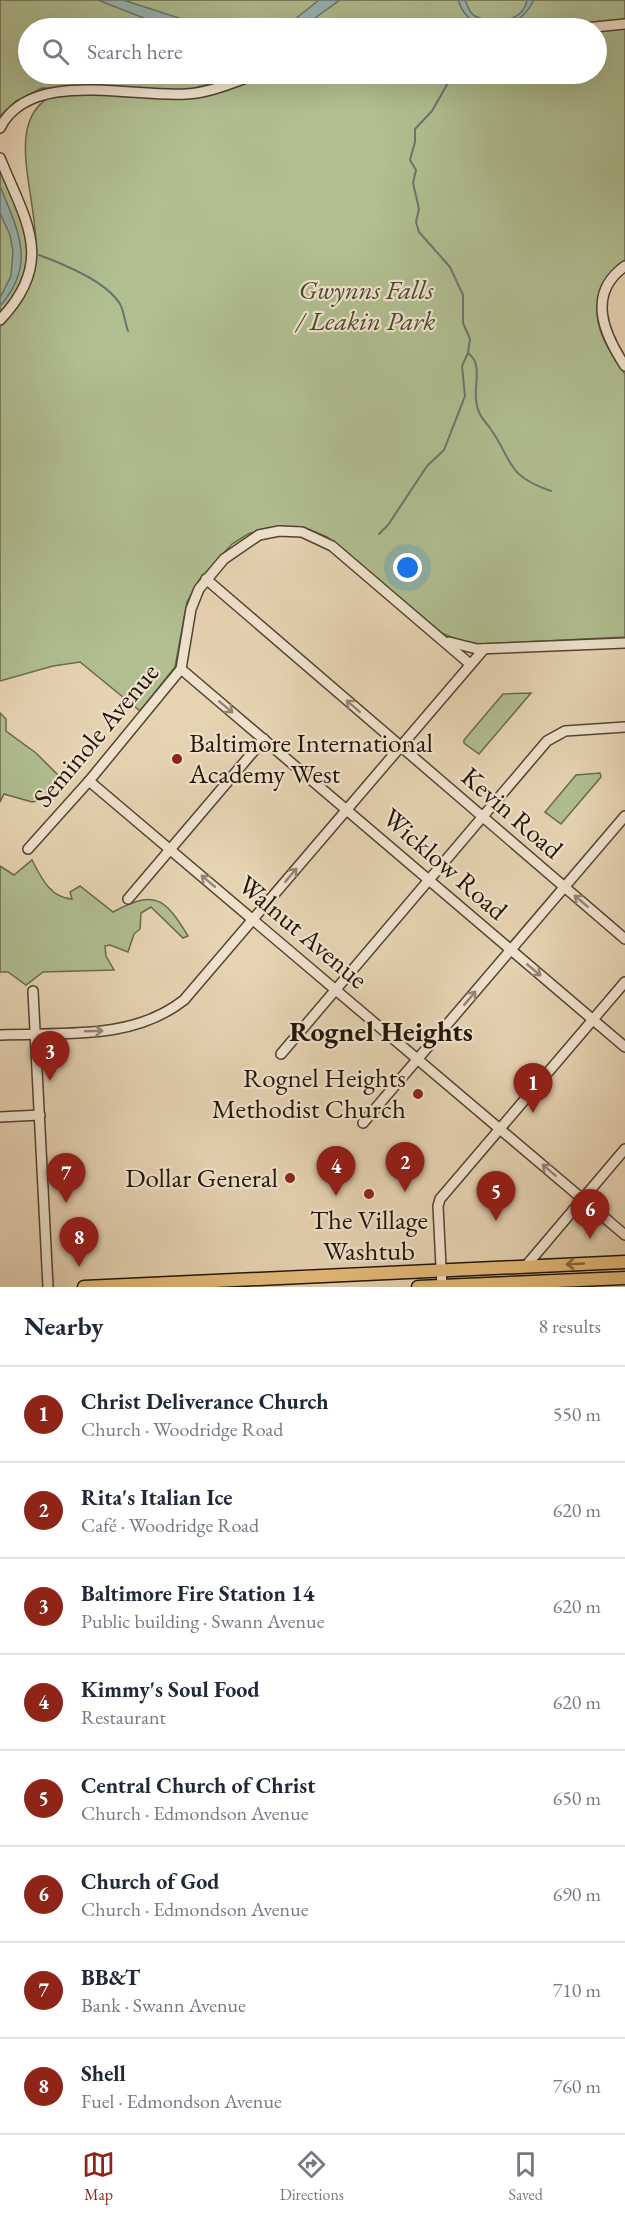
<!DOCTYPE html>
<html lang="en">
<head>
<meta charset="utf-8">
<style>
  :root { --surface:#fff; --page:#f6f6f7; --text:#1f2937; --muted:#747a83; --line:#e0e1e3; --accent:#8f2418 }
  body { margin:0; font-family:"EB Garamond",serif; background:var(--page); color:var(--text) }
  .you { position:absolute; left:408px; top:568px; width:21px; height:21px; margin:-15px; border:4px solid #fff; border-radius:50%; background:#1a73e8; box-shadow:0 0 0 9px #1a73e833 }
  .badge { display:grid; place-items:center; width:39px; height:39px; border-radius:50%; background:var(--accent); color:#fff; font-size:20px; font-weight:700 }
  .pin { position:absolute; translate:-50% -50px; filter:drop-shadow(0 2px 3px #0008) }
  .pin::after { content:''; position:absolute; top:32px; width:21px; height:18px; background:inherit; clip-path:polygon(0 0,100% 0,50% 100%) }
  .list { margin:0; padding:0; list-style:none }
  h2 { display:flex; justify-content:space-between; align-items:center; height:78px; margin:0; padding:0 24px; font-size:26px }
  h2 small { font-size:20px; font-weight:400; color:var(--muted) }
  .list li { display:grid; grid-template-columns:39px 1fr auto; gap:18px; align-items:center; box-sizing:border-box; height:96px; padding:0 24px; border-top:2px solid var(--line) }
  .list b { display:block; font-size:22px; white-space:nowrap }
  .list p { margin:0; font-size:20px; white-space:nowrap; color:var(--muted) }
  .list em { font-size:20px; font-style:normal; color:var(--muted) }
  .icon { flex:none; width:33px; height:33px; fill:none; stroke:currentColor; stroke-width:2; stroke-linecap:round; stroke-linejoin:round }
  .map { position:relative; flex:none; width:625px; height:1287px; overflow:hidden }
  .search { position:absolute; background:var(--surface); box-shadow:0 6px 24px #0002; left:18px; right:18px; top:18px; height:66px; display:flex; align-items:center; gap:15px; box-sizing:border-box; padding:0 21px; border-radius:33px; color:var(--muted); font-size:22px }
  .sheet { height:846px; background:var(--surface) }
  nav { display:flex; justify-content:space-around; align-items:center; box-sizing:border-box; height:84px; border-top:2px solid var(--line); background:var(--surface); font-size:16px; color:var(--muted) }
  nav a { display:grid; justify-items:center; gap:3px }
  nav .on { color:var(--accent) }
  .map>svg:first-child { display:block }
</style>
</head>
<body>
<div class="map">
<svg width="625" height="1287" viewBox="0 0 625 1287">
  <rect width="100%" height="100%" fill="#e6d3b2"/>
  <filter id="stains"><feTurbulence type="fractalNoise" baseFrequency=".00333" numOctaves="4"/><feColorMatrix values="0 0 0 0 .2 0 0 0 0 .09 0 0 0 0 .02 0 0 0 .5 -.17"/></filter>
  <radialGradient id="worn" r=".72"><stop offset=".6" stop-color="#630" stop-opacity="0"/><stop offset="1" stop-color="#630" stop-opacity=".3"/></radialGradient>
  <g fill="#b0be90" stroke="#686a4c" stroke-width="1.5">
    <polygon points="0,0 625,0 625,19 562,28 28,28 28,74 243,74 187,90 42,88 16,101 0,116"/>
    <path d="M625,27v233c-10,6 -16,14 -21,24 -18,34 2,62 21,90v263l-145,7 -18,-2 -20,-9 -115,-96 -24,-10 -36,1 -19,6 -16,10 -33,36 -12,22 -12,65 -35,44 -60,-49 -27,4 -53,15v-357c19,-20 34,-39 36,-68 3,-61 -36,-136 19,-162h148l62,-20h331l1,-44z"/>
    <path d="M0,168c26,60 47,89 0,145z"/>
    <polygon points="531,693 479,754 464,743 464,740 503,694"/>
    <polygon points="0,713 6,719 6,731 36,753 58,775 51,798 32,802 4,794 0,802"/>
    <polygon points="600,773 601,777 561,824 545,812 576,775"/>
    <path d="M32,860c9,17 18,38 40,39l-2,-7 10,-6 33,26c42,-23 52,-14 75,24l-5,2 -32,-31 -10,6 -1,16 -6,5 -6,18 -18,-7 -5,1 1,10 8,14 -71,2 -17,13 -18,-13h-8v-106l14,9z"/>
  </g>
  <g fill="#97b7b3" stroke="#68766f" stroke-width="1.5">
    <polygon points="98,0 123,0 210,28 169,28"/>
    <polygon points="319,0 340,0 301,28 284,28"/>
    <path d="M458,0h7c3,6 3,12 10,16 17,9 48,7 52,-16h7c-17,35 -63,39 -76,0z"/>
    <path d="M0,186c18,45 37,78 0,120v-8l11,-22 2,-25 -3,-16 -10,-22z"/>
  </g>
  <g fill="none" stroke-linecap="round" stroke-linejoin="round">
    <g stroke="#68766f" stroke-width="2">
      <path d="M39,255c24,9 67,26 81,49 4,7 5,19 8,27"/>
      <path d="M468,353c15,11 6,32 8,47 1,13 7,19 14,28 24,34 15,47 61,63"/>
      <polyline points="379,534 388,525 427,466 444,450 465,396 462,366 468,353 470,339 463,323 463,295 450,267 419,232 416,222 419,209 413,183 416,170 410,160 415,142 415,129 432,111 453,74"/>
    </g>
    <defs>
      <g id="minor">
        <polyline points="585,28 625,24"/>
        <path d="M0,128c30,-60 132,-30 186,-34 24,-1 48,-12 71,-20"/>
        <path d="M0,158c26,64 56,103 0,162"/>
        <path d="M625,266c-39,28 -21,68 0,100"/>
        <polyline points="206,579 625,939"/>
        <polyline points="449,642 477,649 625,643"/>
        <polyline points="181,669 625,1047"/>
        <polyline points="89,781 625,1235"/>
        <polyline points="28,849 89,781 181,669 191,609 199,589 224,559 259,535 279,531 302,532 332,546 470,664"/>
        <polyline points="128,899 264,739"/>
        <polyline points="33,991 48,1287"/>
        <path d="M0,1035c63,-3 132,6 184,-35l300,-351"/>
        <polyline points="281,1054 547,741 565,731 625,727"/>
        <polyline points="0,1117 40,1115"/>
        <polyline points="363,1123 625,816"/>
        <polyline points="525,1267 625,1149"/>
        <polyline points="442,1287 438,1206 440,1199 625,982"/>
      </g>
      <g id="major">
        <polyline points="84,1287 625,1262"/>
        <polyline points="418,1287 625,1278"/>
      </g>
    </defs>
    <use href="#minor" stroke="#524432" stroke-width="12"/>
    <use href="#major" stroke="#211508" stroke-width="15"/>
    <use href="#minor" stroke="#efe2cd" stroke-width="9"/>
    <use href="#major" stroke="#e3ba79" stroke-width="12"/>
  </g>
  <defs><path id="oneway-shaft" d="M-6 0H5M1.5-3L5.5 0L1.5 3" fill="none" stroke-width="1.6" stroke-linecap="round" stroke-linejoin="round" transform="scale(1.5)"/></defs>
  <g stroke="#928674">
    <use href="#oneway-shaft" transform="translate(353 706) rotate(-139)"/>
    <use href="#oneway-shaft" transform="translate(226 707) rotate(40)"/>
    <use href="#oneway-shaft" transform="translate(291 875) rotate(-50)"/>
    <use href="#oneway-shaft" transform="translate(208 881) rotate(-140)"/>
    <use href="#oneway-shaft" transform="translate(581 901) rotate(-139)"/>
    <use href="#oneway-shaft" transform="translate(534 970) rotate(40)"/>
    <use href="#oneway-shaft" transform="translate(470 998) rotate(-50)"/>
    <use href="#oneway-shaft" transform="translate(94 1031) rotate(-2)"/>
    <use href="#oneway-shaft" transform="translate(549 1170) rotate(-139)"/>
  </g>
  <use stroke="#826840" href="#oneway-shaft" transform="translate(575 1264) rotate(177)"/>
  <g fill="#8f2418" stroke="#efe2cd" stroke-width="2">
    <circle cx="177" cy="759" r="6"/>
    <circle cx="418" cy="1094" r="6"/>
    <circle cx="290" cy="1178" r="6"/>
    <circle cx="369" cy="1194" r="6"/>
  </g>
  <g text-anchor="middle" stroke-width="4.5" stroke-linejoin="round" paint-order="stroke">
    <g font-size="27" font-style="italic" fill="#4c4831" stroke="#efe2cd">
      <text x="366" y="299">Gwynns Falls<tspan x="366" dy="31">/ Leakin Park</tspan></text>
    </g>
    <g font-size="27" fill="#211508" stroke="#efe2cd">
      <text transform="translate(96 735) rotate(-50)" y="9">Seminole Avenue</text>
      <text transform="translate(512 813) rotate(41)" y="9">Kevin Road</text>
      <text transform="translate(445 864) rotate(41)" y="9">Wicklow Road</text>
      <text transform="translate(303 932) rotate(40)" y="9">Walnut Avenue</text>
    </g>
    <g font-size="27" fill="#211508" stroke="#efe2cd" text-anchor="end">
      <text x="189" y="752" text-anchor="start">Baltimore International<tspan x="189" dy="31">Academy West</tspan></text>
      <text x="406" y="1087">Rognel Heights<tspan x="406" dy="31">Methodist Church</tspan></text>
      <text x="278" y="1187">Dollar General</text>
      <text x="369" y="1229" text-anchor="middle">The Village<tspan x="369" dy="31">Washtub</tspan></text>
    </g>
    <g font-size="28" font-weight="bold" fill="#211508" stroke="#efe2cd">
      <text x="381" y="1041">Rognel Heights</text>
    </g>
  </g>
  <rect width="100%" height="100%" filter="url(#stains)"/>
  <rect width="100%" height="100%" fill="url(#worn)"/>
</svg>
<div class="you"></div>
<div class="pin badge" style="left:533px;top:1113px">1</div>
<div class="pin badge" style="left:405px;top:1192px">2</div>
<div class="pin badge" style="left:50px;top:1081px">3</div>
<div class="pin badge" style="left:336px;top:1196px">4</div>
<div class="pin badge" style="left:496px;top:1221px">5</div>
<div class="pin badge" style="left:590px;top:1239px">6</div>
<div class="pin badge" style="left:66px;top:1203px">7</div>
<div class="pin badge" style="left:79px;top:1267px">8</div>
<div class="search"><svg class="icon" aria-label="search" viewBox="0 0 24 24"><circle cx="10" cy="10" r="6"/><path d="M15 15l6 6"/></svg>Search here</div>
</div>
<section class="sheet">
<h2>Nearby<small>8 results</small></h2>
<ul class="list">
<li><span class="badge">1</span><div><b>Christ Deliverance Church</b><p>Church · Woodridge Road</p></div><em>550 m</em></li>
<li><span class="badge">2</span><div><b>Rita's Italian Ice</b><p>Café · Woodridge Road</p></div><em>620 m</em></li>
<li><span class="badge">3</span><div><b>Baltimore Fire Station 14</b><p>Public building · Swann Avenue</p></div><em>620 m</em></li>
<li><span class="badge">4</span><div><b>Kimmy's Soul Food</b><p>Restaurant</p></div><em>620 m</em></li>
<li><span class="badge">5</span><div><b>Central Church of Christ</b><p>Church · Edmondson Avenue</p></div><em>650 m</em></li>
<li><span class="badge">6</span><div><b>Church of God</b><p>Church · Edmondson Avenue</p></div><em>690 m</em></li>
<li><span class="badge">7</span><div><b>BB&amp;T</b><p>Bank · Swann Avenue</p></div><em>710 m</em></li>
<li><span class="badge">8</span><div><b>Shell</b><p>Fuel · Edmondson Avenue</p></div><em>760 m</em></li>
</ul>
</section>
<nav>
<a class="on"><svg class="icon" aria-label="map" viewBox="0 0 24 24"><path d="M3 6l6-2 6 2 6-2v14l-6 2-6-2-6 2zM9 4v14M15 6v14"/></svg>Map</a>
<a><svg class="icon" aria-label="directions" viewBox="0 0 24 24"><path d="M12 3l9 9-9 9-9-9zM9 14v-3h6M13 9l2 2-2 2"/></svg>Directions</a>
<a><svg class="icon" aria-label="saved" viewBox="0 0 24 24"><path d="M7 4h10v16l-5-4-5 4z"/></svg>Saved</a>
</nav>
</body>
</html>
